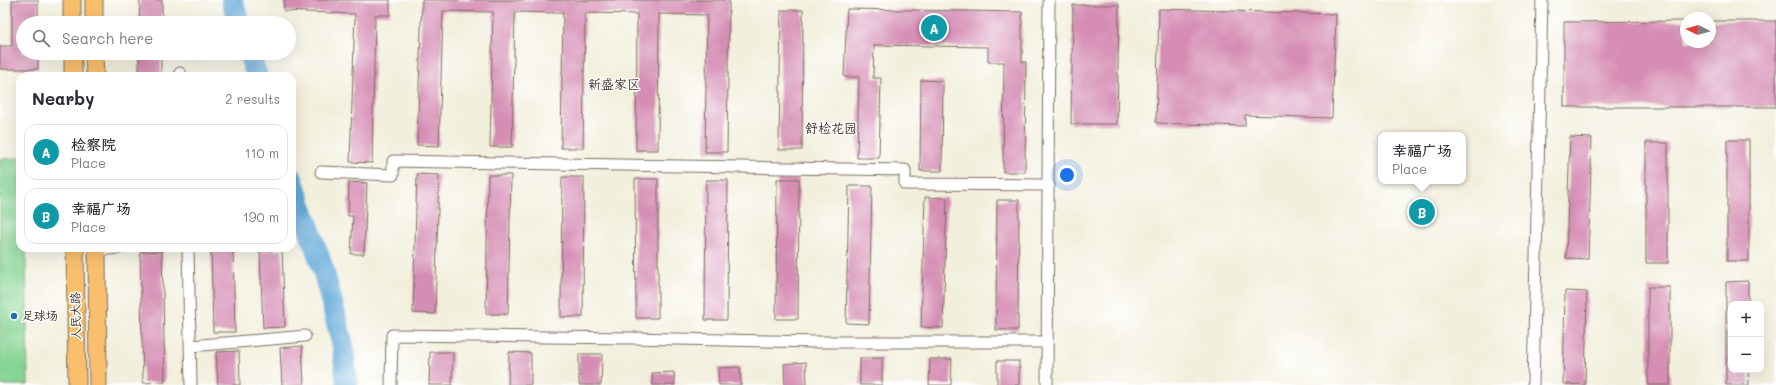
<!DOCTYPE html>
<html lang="en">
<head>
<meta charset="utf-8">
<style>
  :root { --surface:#fff; --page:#f7f7f7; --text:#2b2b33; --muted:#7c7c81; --line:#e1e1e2; --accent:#1f6fb2 }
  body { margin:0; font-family:Mali,"LXGW WenKai TC",sans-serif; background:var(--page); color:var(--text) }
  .controls { position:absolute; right:12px; bottom:12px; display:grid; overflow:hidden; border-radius:8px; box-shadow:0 4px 16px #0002 }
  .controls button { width:36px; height:36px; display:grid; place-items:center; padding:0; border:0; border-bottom:1px solid var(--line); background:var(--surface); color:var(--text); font:20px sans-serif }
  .compass { position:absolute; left:1680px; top:12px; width:36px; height:36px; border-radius:50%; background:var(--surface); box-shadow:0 4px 16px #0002; rotate:275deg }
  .you { position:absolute; left:1067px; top:175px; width:14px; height:14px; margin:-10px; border:3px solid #fff; border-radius:50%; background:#1a73e8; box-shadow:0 0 0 6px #1a73e833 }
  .badge { display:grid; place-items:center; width:26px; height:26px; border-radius:50%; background:var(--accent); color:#fff; font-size:13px; font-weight:700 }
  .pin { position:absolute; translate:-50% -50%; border:2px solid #fff; box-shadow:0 1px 4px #0006 }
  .popup { position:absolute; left:1378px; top:132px; width:88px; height:52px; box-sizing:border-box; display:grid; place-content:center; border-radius:8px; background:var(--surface); filter:drop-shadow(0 1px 3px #0005); font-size:13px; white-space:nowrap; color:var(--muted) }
  .popup b { font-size:15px; color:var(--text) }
  .popup::after { content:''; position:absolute; left:50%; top:100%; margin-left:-8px; border:8px solid transparent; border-top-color:var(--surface) }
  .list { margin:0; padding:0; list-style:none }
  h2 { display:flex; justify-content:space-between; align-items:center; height:52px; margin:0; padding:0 16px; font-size:17px }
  h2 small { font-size:13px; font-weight:400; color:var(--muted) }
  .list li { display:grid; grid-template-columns:26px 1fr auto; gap:12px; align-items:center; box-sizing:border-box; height:56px; margin:0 8px 8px; padding:0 8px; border:1px solid var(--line); border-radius:12px }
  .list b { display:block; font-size:15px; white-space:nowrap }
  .list p { margin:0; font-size:13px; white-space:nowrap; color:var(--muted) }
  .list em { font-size:13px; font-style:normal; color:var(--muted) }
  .icon { flex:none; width:22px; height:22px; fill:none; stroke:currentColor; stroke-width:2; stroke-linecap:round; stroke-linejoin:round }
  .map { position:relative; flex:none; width:1776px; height:385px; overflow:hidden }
  .search { position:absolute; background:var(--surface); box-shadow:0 4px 16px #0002; left:16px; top:16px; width:280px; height:44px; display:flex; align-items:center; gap:10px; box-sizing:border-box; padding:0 14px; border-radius:22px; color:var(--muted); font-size:15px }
  .panel { position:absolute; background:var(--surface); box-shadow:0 4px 16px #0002; left:16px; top:72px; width:280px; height:180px; border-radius:12px }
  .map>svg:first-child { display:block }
</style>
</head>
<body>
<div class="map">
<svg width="1776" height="385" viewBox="0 0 1776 385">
  <rect width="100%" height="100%" fill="#fff"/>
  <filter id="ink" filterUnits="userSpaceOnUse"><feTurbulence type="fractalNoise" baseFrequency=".025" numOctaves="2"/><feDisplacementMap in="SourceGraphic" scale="8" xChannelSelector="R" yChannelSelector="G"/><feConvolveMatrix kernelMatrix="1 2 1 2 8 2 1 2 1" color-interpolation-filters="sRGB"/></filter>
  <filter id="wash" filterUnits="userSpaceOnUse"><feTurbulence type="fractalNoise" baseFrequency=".012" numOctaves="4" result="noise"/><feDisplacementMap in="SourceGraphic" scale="16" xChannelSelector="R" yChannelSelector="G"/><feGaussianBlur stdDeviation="0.9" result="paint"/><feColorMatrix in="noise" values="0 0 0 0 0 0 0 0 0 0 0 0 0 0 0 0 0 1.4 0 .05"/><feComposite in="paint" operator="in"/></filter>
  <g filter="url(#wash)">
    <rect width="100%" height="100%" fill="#f2efdc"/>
    <polygon fill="#86d493" stroke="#607f58" points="20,158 20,248 26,248 28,385 0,385 0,159"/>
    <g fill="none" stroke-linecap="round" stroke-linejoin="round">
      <g stroke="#62a9d8" stroke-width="22">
        <polyline points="232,0 239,23"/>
        <polyline points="249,53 257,76"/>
        <polyline points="292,179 323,269 343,346 347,385"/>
      </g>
    </g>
    <g id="blocks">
      <g fill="#d58db4">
        <polygon points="12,0 38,0 38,23 23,23 23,53 38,53 38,69 0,69 0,46 12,46"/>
        <polygon points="140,0 162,0 162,23 139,23"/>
        <polygon points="284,0 390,0 390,15 375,15 372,163 350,162 355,14 284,11"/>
        <polygon points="422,0 729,0 727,152 705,152 707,15 659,14 658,150 636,150 637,14 585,13 583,148 561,148 563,13 515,12 512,147 490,147 493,12 443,11 439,146 417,145"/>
        <polygon points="1073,5 1119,5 1117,124 1071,124"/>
        <polygon points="847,9 1022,12 1022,62 1026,62 1025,172 1003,172 1004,62 988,62 988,47 874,45 873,78 881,78 879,158 857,158 859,77 844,77"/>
        <polygon points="1159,9 1336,14 1332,118 1245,115 1245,126 1156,123"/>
        <polygon points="781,10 803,10 802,150 779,150"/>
        <polygon points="1686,21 1686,42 1710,42 1710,21 1776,21 1776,107 1564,107 1564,22"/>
        <rect x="139" y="53" width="22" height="23"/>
        <polygon points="921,80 943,81 942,171 920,171"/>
        <polygon points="1570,137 1592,138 1588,259 1566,258"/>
        <rect x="1727" y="140" width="22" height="121"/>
        <rect x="1646" y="143" width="22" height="120"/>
        <polygon points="417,174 439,175 435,314 413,313"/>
        <polygon points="488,175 511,175 508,314 486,314"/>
        <polygon points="562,177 584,177 583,317 561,317"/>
        <polygon points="635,179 658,179 658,318 636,318"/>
        <polygon points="777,179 799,179 798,319 776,319"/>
        <polygon points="706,180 728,180 727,320 705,320"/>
        <polygon points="349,182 367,183 364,254 351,254 353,216 348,216"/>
        <polygon points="849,186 872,186 869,324 846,323"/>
        <polygon points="925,197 947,198 943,328 921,327"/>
        <polygon points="997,200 1019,200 1018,330 996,330"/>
        <polygon points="211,248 233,248 235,332 213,332"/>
        <polygon points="282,250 285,327 263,328 260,251"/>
        <polygon points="162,251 165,382 143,383 140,252"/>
        <polygon points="1748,281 1748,304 1731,304 1731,370 1748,370 1749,385 1726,385 1726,282"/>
        <rect x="1648" y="287" width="22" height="98"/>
        <polygon points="1565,291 1587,292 1585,385 1563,384"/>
        <polygon points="302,346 304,385 282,385 280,348"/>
        <polygon points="239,351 240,385 218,385 216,352"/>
        <polygon points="430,352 453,352 452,385 429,385"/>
        <polygon points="509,352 531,353 531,385 508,385"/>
        <polygon points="579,354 602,354 601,385 579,385"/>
        <rect x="860" y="358" width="22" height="27"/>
        <polygon points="930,359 952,359 951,385 929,385"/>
        <rect x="997" y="361" width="22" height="24"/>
        <polygon points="806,362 807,385 785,385 784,364"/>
        <polygon points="740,367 741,385 719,385 718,368"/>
        <polygon points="674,372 675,385 653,385 652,373"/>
      </g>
    </g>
  </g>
  <g filter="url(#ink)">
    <use href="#blocks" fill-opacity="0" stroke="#7b6f60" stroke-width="1"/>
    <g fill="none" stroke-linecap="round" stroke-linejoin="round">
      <defs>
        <g id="street">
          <polyline points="180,76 180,73"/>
          <polyline points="321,172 393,175 393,161 905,170 905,184 1049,185"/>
          <polyline points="188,248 191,385"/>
          <polyline points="97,250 119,248"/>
          <polyline points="191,346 305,336"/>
          <polyline points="391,385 392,335 630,338 817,342 1047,342"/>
          <polyline points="1047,385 1049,0"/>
          <polyline points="1533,385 1542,0"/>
        </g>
        <g id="primary">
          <polyline points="72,0 72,23"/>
          <polyline points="94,0 94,23"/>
          <polyline points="73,53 73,76"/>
          <polyline points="94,53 95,76"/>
          <polyline points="75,248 77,385"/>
          <polyline points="97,248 98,385"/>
        </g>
      </defs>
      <use href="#street" stroke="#7b6f60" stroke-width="13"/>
      <use href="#primary" stroke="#7b6f60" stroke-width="19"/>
      <use href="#street" stroke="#fff" stroke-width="11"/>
      <use href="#primary" stroke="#f9bf6d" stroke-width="17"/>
    </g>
  </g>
  <circle fill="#1f6fb2" stroke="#fff" stroke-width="1.5" cx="14" cy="316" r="4"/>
  <g text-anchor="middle" stroke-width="3" stroke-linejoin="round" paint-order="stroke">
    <g font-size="12" fill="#3b2a1e" stroke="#fff" text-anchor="start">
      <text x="22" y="320">足球场</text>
    </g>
    <g font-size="12" fill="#3b2a1e" stroke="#fff">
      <text transform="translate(76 316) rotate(-91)" y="4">人民大路</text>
    </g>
    <g font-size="13" fill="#3b2a1e" stroke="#fff">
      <text x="614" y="89">新盛家区</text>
      <text x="831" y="133">舒检花园</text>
    </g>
  </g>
</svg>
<div class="controls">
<button>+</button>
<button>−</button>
</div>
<svg class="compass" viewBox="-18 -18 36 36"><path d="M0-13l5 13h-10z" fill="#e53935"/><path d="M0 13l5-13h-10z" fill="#7c7c81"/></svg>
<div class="you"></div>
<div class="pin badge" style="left:934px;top:28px;background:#0f9aa8">A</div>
<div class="pin badge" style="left:1422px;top:212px;background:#0f9aa8">B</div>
<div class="popup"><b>幸福广场</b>Place</div>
<div class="search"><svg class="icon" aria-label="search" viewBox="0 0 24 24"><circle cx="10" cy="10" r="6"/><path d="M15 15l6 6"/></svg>Search here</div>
<section class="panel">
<h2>Nearby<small>2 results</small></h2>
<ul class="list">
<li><span class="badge" style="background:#0f9aa8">A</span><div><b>检察院</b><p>Place</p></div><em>110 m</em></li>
<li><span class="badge" style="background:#0f9aa8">B</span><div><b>幸福广场</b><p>Place</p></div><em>190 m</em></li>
</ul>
</section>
</div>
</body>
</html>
